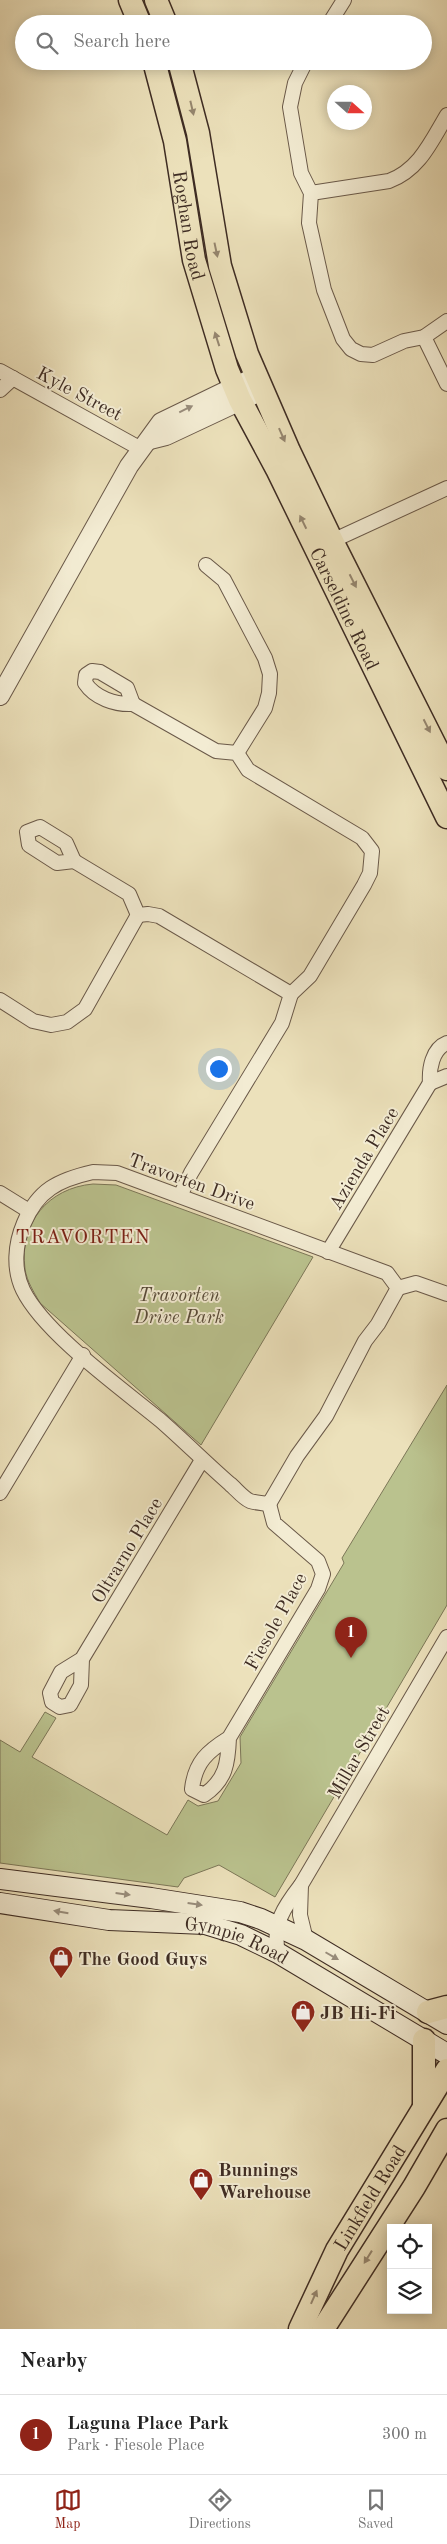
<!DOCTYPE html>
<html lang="en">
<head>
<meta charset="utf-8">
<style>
  :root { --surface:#fff; --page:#f6f6f6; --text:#222; --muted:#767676; --line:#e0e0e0; --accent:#8f2418 }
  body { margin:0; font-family:"Old Standard TT",serif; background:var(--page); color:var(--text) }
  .controls { position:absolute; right:15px; bottom:15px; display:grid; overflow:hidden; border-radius:0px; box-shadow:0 2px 12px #0003 }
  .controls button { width:45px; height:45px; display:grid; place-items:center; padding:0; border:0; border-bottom:1px solid var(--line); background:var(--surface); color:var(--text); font:25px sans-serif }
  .compass { position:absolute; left:327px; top:85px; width:45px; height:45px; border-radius:50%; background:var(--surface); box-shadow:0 2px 12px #0003; rotate:111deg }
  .you { position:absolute; left:218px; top:1068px; width:18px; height:18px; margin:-12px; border:4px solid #fff; border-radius:50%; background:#1a73e8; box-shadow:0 0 0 8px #1a73e833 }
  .badge { display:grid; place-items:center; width:32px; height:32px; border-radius:50%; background:var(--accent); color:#fff; font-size:16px; font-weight:700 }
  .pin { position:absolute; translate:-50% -41px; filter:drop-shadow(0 1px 2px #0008) }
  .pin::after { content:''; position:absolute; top:26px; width:18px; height:15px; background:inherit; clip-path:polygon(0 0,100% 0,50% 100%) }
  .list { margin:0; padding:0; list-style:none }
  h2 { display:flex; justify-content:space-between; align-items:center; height:65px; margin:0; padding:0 20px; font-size:21px }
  h2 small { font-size:16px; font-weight:400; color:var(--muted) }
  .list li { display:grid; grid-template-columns:32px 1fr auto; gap:15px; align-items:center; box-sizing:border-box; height:80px; padding:0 20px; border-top:1px solid var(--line) }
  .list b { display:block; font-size:19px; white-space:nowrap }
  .list p { margin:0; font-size:16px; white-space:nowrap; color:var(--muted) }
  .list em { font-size:16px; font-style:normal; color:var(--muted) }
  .icon { flex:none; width:28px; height:28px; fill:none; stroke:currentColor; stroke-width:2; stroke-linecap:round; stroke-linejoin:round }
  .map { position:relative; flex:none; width:447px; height:2329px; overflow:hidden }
  .search { position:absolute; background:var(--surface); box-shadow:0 2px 12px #0003; left:15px; right:15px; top:15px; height:55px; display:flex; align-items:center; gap:12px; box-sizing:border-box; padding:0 18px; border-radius:28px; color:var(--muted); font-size:19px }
  .sheet { height:145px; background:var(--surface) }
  nav { display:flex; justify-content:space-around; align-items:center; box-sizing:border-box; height:70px; border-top:1px solid var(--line); background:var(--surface); font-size:14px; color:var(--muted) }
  nav a { display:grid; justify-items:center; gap:2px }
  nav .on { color:var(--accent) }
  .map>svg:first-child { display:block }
</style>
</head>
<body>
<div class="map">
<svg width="447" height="2329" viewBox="0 0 447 2329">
  <rect width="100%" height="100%" fill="#ece1bb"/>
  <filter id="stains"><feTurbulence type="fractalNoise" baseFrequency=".004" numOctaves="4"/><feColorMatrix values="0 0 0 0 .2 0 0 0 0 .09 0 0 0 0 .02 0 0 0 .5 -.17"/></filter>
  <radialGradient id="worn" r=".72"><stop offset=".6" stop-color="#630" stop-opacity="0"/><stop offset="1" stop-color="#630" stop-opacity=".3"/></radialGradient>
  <g fill="#bac28e" stroke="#7c7758">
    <path d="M93,1184l23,1 197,72 -112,188 -161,-142c-6,-11 -13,-21 -15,-34 -6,-46 23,-81 68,-85z"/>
    <polygon points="447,1385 447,1605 275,1897 219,1865 184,1878 178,1887 0,1863 0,1740 20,1752 45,1712 56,1718 32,1757 167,1835 188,1800 198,1806 218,1801 241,1763 240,1737 344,1563 342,1558"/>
  </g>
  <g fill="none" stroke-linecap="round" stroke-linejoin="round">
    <defs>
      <g id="minor">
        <polyline points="329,24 344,0"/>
        <polyline points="306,61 295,83 290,107 301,173 311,193 309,223 324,290 343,339 351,349 361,354 373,355 404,341 424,337 447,321"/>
        <path d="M311,193l78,-12c30,-11 42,-39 58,-66"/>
        <polyline points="424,337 447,384"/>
        <polyline points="0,371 141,449"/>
        <polyline points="0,390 13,378"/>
        <polyline points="332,541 447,488"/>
        <polyline points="206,565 224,580 265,658 270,674 269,693 265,708 237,753"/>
        <path d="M92,671l8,1 27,16 6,16c-18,1 -38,-6 -48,-21l1,-8z"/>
        <polyline points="133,704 216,751 237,753 248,770 362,838 372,851 370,873 364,885 310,976 291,994"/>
        <polygon points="40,827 66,843 74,861 57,863 29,845 27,832"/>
        <polyline points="74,861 129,894 138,915 148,914 159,916 291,994 282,1023 191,1173 180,1196"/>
        <polyline points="0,1000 33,1021 51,1025 67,1022 85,1009 138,915"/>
        <path d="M447,1043c-15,6 -18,26 -17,40l17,-7"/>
        <path d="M93,1172l24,1 270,100 11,15 -20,36 -13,17 -39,75 -29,40 -28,48c-6,-1 -13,-1 -19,-3 -7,-3 -14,-12 -20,-17 -24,-21 -46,-43 -70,-64 -39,-32 -116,-87 -137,-130 -10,-21 -8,-46 1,-67 14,-33 34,-43 69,-51z"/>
        <polyline points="0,1193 29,1211"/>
        <polyline points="328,1252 430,1083"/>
        <polyline points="398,1288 416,1283 447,1294"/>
        <polyline points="0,1493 83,1355"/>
        <polyline points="82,1659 81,1685 70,1705 60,1707 52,1702 50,1693 61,1672 82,1659 202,1460"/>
        <path d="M229,1738c-1,25 -3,42 -25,57l-12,-6c3,-27 16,-38 37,-51l89,-149 5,-15 -5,-13 -44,-38 -5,-19"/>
        <polyline points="301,1885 300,1915 306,1940"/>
        <path d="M278,1953c-6,-29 6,-46 23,-68l146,-248"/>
      </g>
      <g id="tertiary">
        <polyline points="150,440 166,436 262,391"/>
        <polyline points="0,696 129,466 161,422 256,376"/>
      </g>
      <g id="secondary">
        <polyline points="0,1879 151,1898 240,1912 261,1919 306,1940 447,2024"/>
        <path id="s1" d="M0,1903l109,17 96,4 36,11 37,18 169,101"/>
      </g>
      <g id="primary">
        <polyline points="130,0 140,24"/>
        <polyline points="156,0 166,24"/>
        <path id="s2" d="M154,61l21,80 19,119 33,109 13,31 37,69 170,348"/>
        <polyline points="179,61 198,133 220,266 247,354 289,451 332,541 447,769"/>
        <polyline points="428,2012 447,2007"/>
        <polyline points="424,2040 424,2106"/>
        <path id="s3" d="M300,2329l37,-79 110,-180"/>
        <polyline points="323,2329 414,2187 447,2130"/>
      </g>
    </defs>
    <use href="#minor" stroke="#6a5949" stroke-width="16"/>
    <use href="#tertiary" stroke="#6a5949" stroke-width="20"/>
    <use href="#secondary" stroke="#3e2c23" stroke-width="22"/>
    <use href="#primary" stroke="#3e2c23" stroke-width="25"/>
    <use href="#minor" stroke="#f3ecd3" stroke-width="14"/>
    <use href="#tertiary" stroke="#f3ecd3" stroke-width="18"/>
    <use href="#secondary" stroke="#f3ecd3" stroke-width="20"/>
    <use href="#primary" stroke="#ece1bb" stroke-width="22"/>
  </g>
  <defs><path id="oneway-solid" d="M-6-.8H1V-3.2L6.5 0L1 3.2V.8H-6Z" transform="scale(1.25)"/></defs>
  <g fill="#95866f">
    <use href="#oneway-solid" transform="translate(192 108) rotate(77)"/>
    <use href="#oneway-solid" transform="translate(216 250) rotate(78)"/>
    <use href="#oneway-solid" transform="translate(217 339) rotate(-108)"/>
    <use href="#oneway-solid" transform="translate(282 435) rotate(66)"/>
    <use href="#oneway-solid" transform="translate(303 522) rotate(-116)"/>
    <use href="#oneway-solid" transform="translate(353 581) rotate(63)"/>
    <use href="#oneway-solid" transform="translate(427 726) rotate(63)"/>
    <use href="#oneway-solid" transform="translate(368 2257) rotate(122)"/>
    <use href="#oneway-solid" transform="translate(314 2297) rotate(-66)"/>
  </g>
  <g fill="#988c7b">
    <use href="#oneway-solid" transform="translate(186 409) rotate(-26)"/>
    <use href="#oneway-solid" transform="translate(123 1894) rotate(7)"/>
    <use href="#oneway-solid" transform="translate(195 1904) rotate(8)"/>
    <use href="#oneway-solid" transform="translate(61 1912) rotate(-170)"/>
    <use href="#oneway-solid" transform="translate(332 1956) rotate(30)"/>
  </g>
  <defs>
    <symbol id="shop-pin" viewBox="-11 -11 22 30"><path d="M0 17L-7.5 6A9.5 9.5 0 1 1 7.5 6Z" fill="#8f2418" stroke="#f3ecd3"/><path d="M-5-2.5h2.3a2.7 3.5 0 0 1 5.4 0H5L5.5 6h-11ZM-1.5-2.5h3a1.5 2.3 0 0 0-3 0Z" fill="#fff"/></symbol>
  </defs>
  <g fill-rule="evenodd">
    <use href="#shop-pin" x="47" y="1944" width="28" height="38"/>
    <use href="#shop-pin" x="289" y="1998" width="28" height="38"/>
    <use href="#shop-pin" x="187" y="2166" width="28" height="38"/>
  </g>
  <g text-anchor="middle" stroke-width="4" stroke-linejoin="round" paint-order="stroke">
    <g font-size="19" fill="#3e2c23" stroke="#f3ecd3">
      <text dy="7" stroke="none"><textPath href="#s2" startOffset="168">Roghan Road</textPath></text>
      <text transform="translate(80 393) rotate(28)" y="7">Kyle Street</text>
      <text dy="7" stroke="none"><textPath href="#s2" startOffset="584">Carseldine Road</textPath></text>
      <text transform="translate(363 1158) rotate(-59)" y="7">Azienda Place</text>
      <text transform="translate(192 1181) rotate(20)" y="7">Travorten Drive</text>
      <text transform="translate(126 1550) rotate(-59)" y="7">Oltrarno Place</text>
      <text transform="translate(275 1621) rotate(-61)" y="7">Fiesole Place</text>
      <text transform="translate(358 1752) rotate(-60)" y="7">Millar Street</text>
      <text dy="7" stroke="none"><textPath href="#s1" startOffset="241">Gympie Road</textPath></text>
      <text dy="7" stroke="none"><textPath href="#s3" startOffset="149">Linkfield Road</textPath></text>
    </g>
    <g font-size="19" font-style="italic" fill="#574a38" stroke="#f3ecd3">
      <text x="179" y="1301">Travorten<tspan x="179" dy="22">Drive Park</tspan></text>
    </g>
    <g font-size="19" font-weight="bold" fill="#3e2c23" stroke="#f3ecd3" text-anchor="start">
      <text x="78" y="1965">The Good Guys</text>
      <text x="320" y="2019">JB Hi-Fi</text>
      <text x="218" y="2176">Bunnings<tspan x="218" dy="22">Warehouse</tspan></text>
    </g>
    <g font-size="20" letter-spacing="1" fill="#7a1f14" stroke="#f3ecd3">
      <text x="83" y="1243">TRAVORTEN</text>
    </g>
  </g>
  <rect width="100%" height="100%" filter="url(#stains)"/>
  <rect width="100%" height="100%" fill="url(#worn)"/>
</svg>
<div class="controls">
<button><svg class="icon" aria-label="locate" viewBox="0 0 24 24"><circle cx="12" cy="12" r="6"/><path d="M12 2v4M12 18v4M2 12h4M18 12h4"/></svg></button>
<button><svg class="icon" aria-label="layers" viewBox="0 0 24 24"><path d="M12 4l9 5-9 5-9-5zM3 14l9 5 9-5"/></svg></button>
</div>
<svg class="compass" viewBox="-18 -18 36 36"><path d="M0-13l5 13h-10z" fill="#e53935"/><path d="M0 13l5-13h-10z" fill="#767676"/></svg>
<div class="you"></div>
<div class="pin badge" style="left:351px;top:1658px">1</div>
<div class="search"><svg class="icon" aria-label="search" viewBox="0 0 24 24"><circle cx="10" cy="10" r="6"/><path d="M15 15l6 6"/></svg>Search here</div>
</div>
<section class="sheet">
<h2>Nearby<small></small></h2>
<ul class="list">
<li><span class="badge">1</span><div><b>Laguna Place Park</b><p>Park · Fiesole Place</p></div><em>300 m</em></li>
</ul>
</section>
<nav>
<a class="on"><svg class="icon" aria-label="map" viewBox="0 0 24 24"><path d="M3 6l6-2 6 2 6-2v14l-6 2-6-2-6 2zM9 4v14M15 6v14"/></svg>Map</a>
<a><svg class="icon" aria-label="directions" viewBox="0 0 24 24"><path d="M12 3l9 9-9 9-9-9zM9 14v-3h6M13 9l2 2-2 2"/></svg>Directions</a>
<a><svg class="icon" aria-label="saved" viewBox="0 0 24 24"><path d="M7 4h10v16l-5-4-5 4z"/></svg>Saved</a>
</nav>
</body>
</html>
